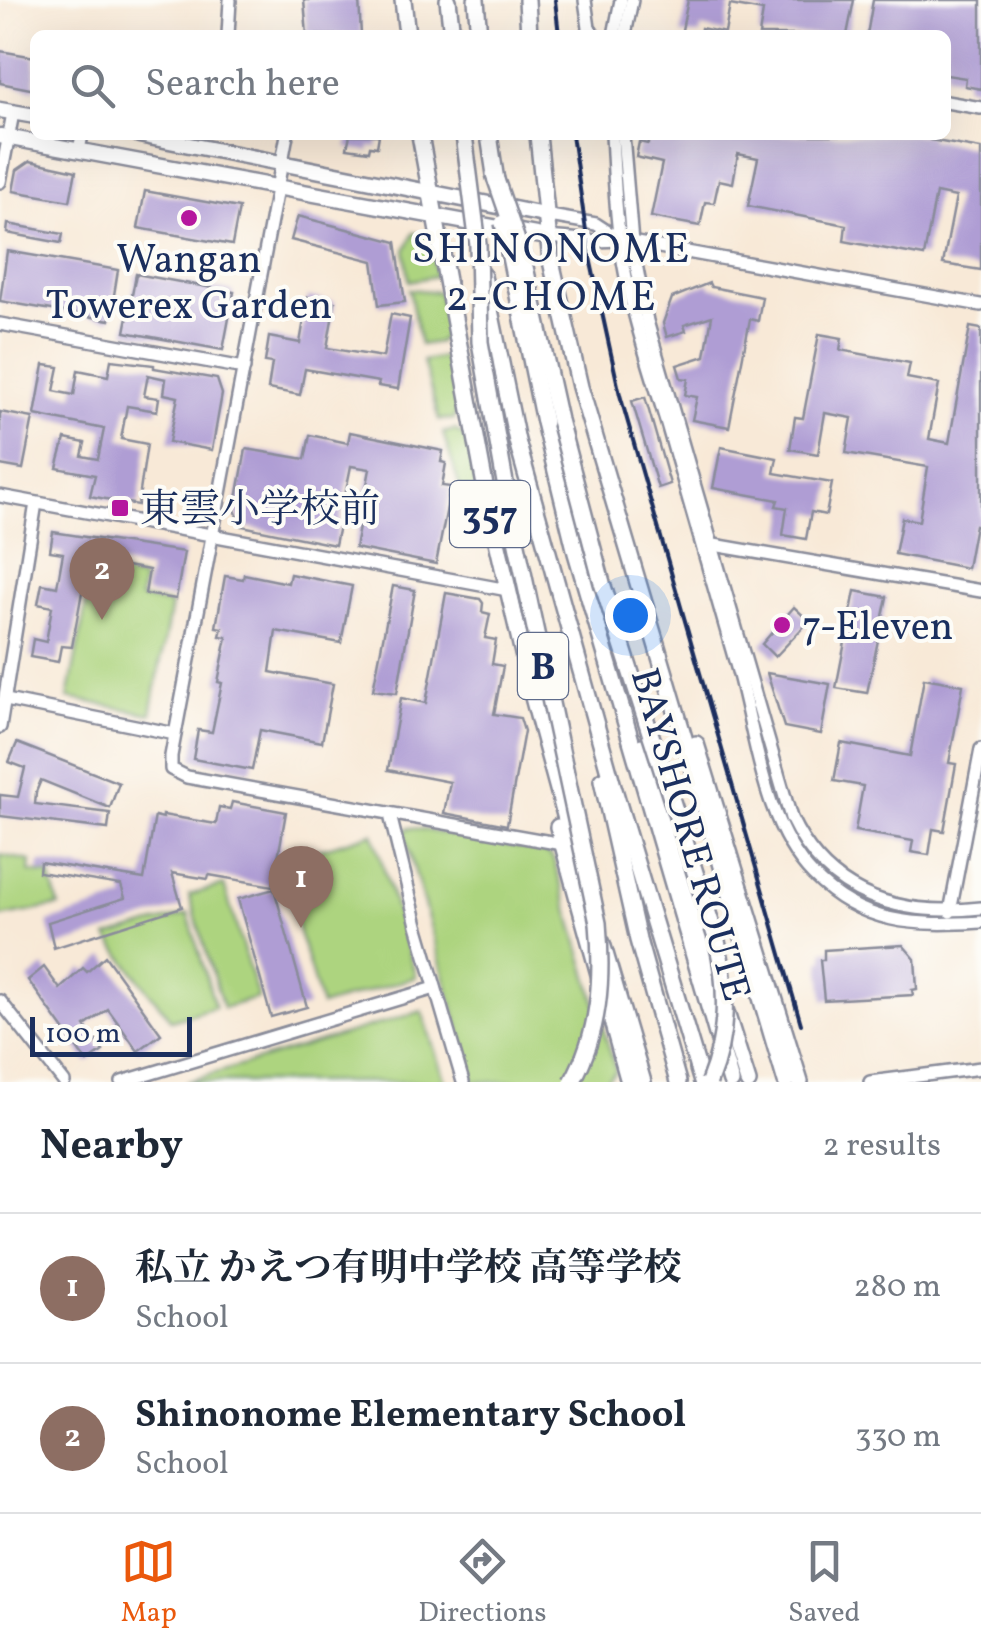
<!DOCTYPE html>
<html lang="en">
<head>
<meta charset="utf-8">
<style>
  :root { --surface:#fff; --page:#f2f2f3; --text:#1f2937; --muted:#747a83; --line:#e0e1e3; --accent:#ea580c }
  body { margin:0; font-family:Vollkorn,"Noto Serif JP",serif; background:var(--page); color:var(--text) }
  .scale { position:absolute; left:30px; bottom:25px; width:162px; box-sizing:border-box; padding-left:10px; border:5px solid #1b2f5e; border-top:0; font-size:28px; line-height:35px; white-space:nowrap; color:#1b2f5e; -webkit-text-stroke:8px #fdfcf7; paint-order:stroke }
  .you { position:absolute; left:630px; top:615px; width:35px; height:35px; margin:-25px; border:8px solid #fff; border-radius:50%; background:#1a73e8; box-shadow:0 0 0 15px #1a73e833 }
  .badge { display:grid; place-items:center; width:65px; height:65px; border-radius:50%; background:var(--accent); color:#fff; font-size:32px; font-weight:700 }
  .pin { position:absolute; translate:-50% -82px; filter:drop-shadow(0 2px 5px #0008) }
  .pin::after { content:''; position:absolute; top:52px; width:35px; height:30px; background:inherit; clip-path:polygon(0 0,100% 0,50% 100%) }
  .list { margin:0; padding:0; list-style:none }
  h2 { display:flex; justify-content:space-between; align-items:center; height:130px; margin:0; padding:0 40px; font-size:42px }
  h2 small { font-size:32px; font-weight:400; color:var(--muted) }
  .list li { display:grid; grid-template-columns:65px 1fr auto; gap:30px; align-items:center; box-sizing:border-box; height:150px; padding:0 40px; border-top:2px solid var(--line) }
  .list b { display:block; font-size:38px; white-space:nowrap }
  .list p { margin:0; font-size:32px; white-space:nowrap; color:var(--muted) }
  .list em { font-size:32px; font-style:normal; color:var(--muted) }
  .icon { flex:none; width:55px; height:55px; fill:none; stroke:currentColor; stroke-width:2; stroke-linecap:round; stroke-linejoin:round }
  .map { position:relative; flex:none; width:981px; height:1082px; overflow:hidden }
  .search { position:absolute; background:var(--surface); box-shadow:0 10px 40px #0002; left:30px; right:30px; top:30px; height:110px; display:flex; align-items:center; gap:25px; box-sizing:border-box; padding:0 35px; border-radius:15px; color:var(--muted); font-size:38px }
  .sheet { height:430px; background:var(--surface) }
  nav { display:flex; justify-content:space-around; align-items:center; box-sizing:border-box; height:140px; border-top:2px solid var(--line); background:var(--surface); font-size:28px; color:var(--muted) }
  nav a { display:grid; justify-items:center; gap:5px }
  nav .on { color:var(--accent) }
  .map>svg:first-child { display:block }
</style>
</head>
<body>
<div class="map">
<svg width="981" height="1082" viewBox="0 0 981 1082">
  <rect width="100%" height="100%" fill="#fdfcf7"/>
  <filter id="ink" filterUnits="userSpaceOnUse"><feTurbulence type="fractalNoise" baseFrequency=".01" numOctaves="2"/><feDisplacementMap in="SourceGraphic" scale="20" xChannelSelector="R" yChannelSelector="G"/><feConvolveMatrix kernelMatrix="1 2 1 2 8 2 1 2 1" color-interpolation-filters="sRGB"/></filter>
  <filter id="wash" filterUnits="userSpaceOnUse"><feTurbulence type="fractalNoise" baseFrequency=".0048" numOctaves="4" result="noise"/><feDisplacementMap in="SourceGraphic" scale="40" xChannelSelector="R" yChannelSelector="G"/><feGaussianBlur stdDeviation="2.25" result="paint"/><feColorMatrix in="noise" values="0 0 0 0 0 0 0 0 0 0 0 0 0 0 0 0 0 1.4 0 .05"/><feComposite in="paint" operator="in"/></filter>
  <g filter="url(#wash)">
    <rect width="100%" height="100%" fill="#f8e9d7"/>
    <g fill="#add47f" stroke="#64826e" stroke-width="2.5">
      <polygon points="414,233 429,236 436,276 409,281 405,250"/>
      <polygon points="409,289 439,292 447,332 439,342 420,345"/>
      <polygon points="443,357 452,363 461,403 453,419 439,420 423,361"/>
      <polygon points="455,430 468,439 478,483 474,494 463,497 443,433"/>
      <polygon points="93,569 143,579 140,598 171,605 151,714 68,698"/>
      <polygon points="409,827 547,853 553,858 616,1071 604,1082 474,1082 404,833"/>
      <polygon points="373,833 416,977 321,1006 278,862"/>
      <polygon points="0,855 31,861 30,872 50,875 59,906 0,917"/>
      <polygon points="224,885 258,998 223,1008 189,895"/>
      <polygon points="188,914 215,1007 171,1020 107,937"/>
      <polygon points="422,1011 445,1082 186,1082"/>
    </g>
    <g id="blocks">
      <g fill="#af9dd4">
        <polygon points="304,0 359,0 361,35 307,35"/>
        <polygon points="688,0 854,0 847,35 759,35 763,11 730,5 725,33 701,28 700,35 681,35"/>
        <polygon points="873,0 981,0 981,89 965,86 966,78 946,75 946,35 867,35"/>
        <polygon points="0,51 35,57 35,90 0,83"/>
        <polygon points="350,135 379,135 377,147 370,146 369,151 347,148"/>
        <polygon points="649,135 930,135 930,140 981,149 981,270 943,264 956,197 936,193 924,256 844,241 846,225 748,206 758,158 738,154 733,183 719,180 714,203 705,202 700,226 651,217 662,163 636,157 639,142 648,144"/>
        <polygon points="30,161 76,171 70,201 13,191 17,170"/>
        <polygon points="145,191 239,208 232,245 138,228"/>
        <polygon points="298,216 396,242 405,302 379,305 373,261 291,240"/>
        <polygon points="8,224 63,234 61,243 7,233"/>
        <polygon points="7,251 118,270 110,320 0,301"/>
        <polygon points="136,274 234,292 223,350 125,332"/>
        <polygon points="709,283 711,287 762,297 758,321 750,319 729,427 692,420 697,397 685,395 688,379 681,378 677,365 705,356 712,316 684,325 686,331 667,337 663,323 672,298"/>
        <polygon points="308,297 335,302 327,348 383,357 391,314 410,318 398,389 378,386 379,382 305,369 300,395 268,389 272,363 265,362 269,337 300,343"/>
        <polygon points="970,327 981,329 981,526 975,525 967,568 895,554 902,518 919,521 928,467 846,453 852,418 825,413 818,454 790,449 795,417 803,418 819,334 842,338 840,350 910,363 907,378 939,384 929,439 949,443"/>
        <polygon points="111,360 154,365 154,368 217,379 222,394 212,450 169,442 178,397 164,394 166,379 148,375 144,396 159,398 157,411 127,406 121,439 147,444 138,505 90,496 95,475 57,468 65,439 85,443 82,456 98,459 104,429 35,415 44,365 59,367 54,391 74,395 78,370 108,376"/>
        <polygon points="645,397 670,484 658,488 632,401"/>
        <polygon points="0,412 33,418 23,469 0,465"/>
        <polygon points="350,432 443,451 441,462 446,463 442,486 451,487 436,564 355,548 370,469 351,466 335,545 242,526 235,510 246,449 305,459 310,435 348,443"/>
        <polygon points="721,447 777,458 774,473 832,483 826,515 811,512 806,539 783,535 787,508 776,506 778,500 713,488"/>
        <polygon points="53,532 184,552 176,599 145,594 149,570 88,559 72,647 61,646 58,662 30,657 33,639 46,642 52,607 38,604 42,584 57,587 63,553 50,551"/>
        <polygon points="244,574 288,583 290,574 352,586 341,643 276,631 270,672 333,684 322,742 260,730 252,770 193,759 198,730 212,732 222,683 218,682 227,637 220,636 222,628 216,627 225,576 243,579"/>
        <polygon points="393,586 415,590 397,693 373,690"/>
        <polygon points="855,591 887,597 867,693 836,688"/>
        <polygon points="446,593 480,599 483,603 482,612 490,614 485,638 496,640 492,664 503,666 494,714 520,718 524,731 507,825 444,813 450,782 388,770 401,698 426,703"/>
        <polygon points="794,607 809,621 775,657 762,644"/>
        <polygon points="767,673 830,684 821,734 784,727"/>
        <polygon points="924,678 963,685 949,763 956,764 944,831 933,829 929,855 911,852 913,841 855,831 863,786 834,781 841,743 910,756"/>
        <polygon points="17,743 119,783 110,808 41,780 36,792 35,804 110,813 108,829 0,816 0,795 18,797 25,768 9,762"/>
        <polygon points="232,802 286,812 273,886 209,875 208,879 172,873 182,907 54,948 48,922 125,898 121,885 39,872 40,862 144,879 155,816 163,818 163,815 216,824 219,807 230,809"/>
        <polygon points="274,889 307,1007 271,1017 238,899"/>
        <polygon points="903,945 915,959 917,989 912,990 913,995 824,1000 820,960 824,960 824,950"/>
        <polygon points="105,956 161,1034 138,1051 108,1009 85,1026 103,1051 87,1062 28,980 44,967 60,989 83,968 87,972"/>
      </g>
    </g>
  </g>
  <g filter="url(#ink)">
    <use href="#blocks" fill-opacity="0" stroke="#8a8c9a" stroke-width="2.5"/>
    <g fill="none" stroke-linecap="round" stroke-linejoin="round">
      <defs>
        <g id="minor">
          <polyline points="585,0 589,28 594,35"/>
          <polyline points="228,35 230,0"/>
          <polyline points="614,35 621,0"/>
          <polyline points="625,35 632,0"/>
          <polyline points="946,102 981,108"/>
          <polyline points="287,135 171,756 171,769 187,777 562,844"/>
          <path d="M612,135c2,35 3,71 8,106 8,63 29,123 47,183 23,80 46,160 69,240 20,69 26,159 77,211 49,50 103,51 168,47"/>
          <path d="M623,135l9,108 15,78 144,497c37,79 110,99 190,90"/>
          <polyline points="79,150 82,135"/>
          <polyline points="0,182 13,113"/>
          <polyline points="544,215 596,224 619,239"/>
          <polyline points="547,237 596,241 620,240 981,305"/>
          <polyline points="0,324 244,368"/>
          <polyline points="0,496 508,590"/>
          <polyline points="714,545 981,591"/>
          <polyline points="6,700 175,734"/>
          <polyline points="0,727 36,503"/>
          <polyline points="390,815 417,925 463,1082"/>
          <polyline points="950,912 981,749"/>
          <polyline points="0,1001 64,1082"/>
          <polyline points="122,1082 435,988"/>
          <polyline points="870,1082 981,1068"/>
        </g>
        <g id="major">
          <polyline points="0,110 35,116"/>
          <polyline points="139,135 544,215"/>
          <polyline points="0,136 547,237"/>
        </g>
        <g id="highway">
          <polyline points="403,0 407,35"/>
          <polyline points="448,0 452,35"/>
          <polyline points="476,0 479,35"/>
          <polyline points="527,0 529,35"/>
          <polyline points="420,135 489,507 534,701 582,878"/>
          <polyline points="538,135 551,261 580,387 786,1082"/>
          <polyline points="483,276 517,441 613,786 702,1082"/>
          <polyline points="544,422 576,553 731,1082"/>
          <polyline points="696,744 800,1082"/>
          <polyline points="642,746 748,1082"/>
          <polyline points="602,780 638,940 678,1082"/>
          <polyline points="558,827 629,1082"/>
          <polyline points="602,943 643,1082"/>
        </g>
      </defs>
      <use href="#minor" stroke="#8a8c9a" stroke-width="16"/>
      <use href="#major" stroke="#8a8c9a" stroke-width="19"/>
      <use href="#highway" stroke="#8a8c9a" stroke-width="20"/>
      <use href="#minor" stroke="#fff" stroke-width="11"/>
      <use href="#major" stroke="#fff" stroke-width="14"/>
      <use href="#highway" stroke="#fff" stroke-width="15"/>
      <g stroke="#1b2f5e" stroke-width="4">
        <polyline points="555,0 559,35"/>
        <polyline points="572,135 590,258 620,395 801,1024"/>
      </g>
      <defs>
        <g id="highway-bridge">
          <path d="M464,135l14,110 2,97 31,174 87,407c5,55 2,109 -26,159"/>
          <polyline points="489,135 496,181"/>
          <path d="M494,174l29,84 36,162 43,163 115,358c11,49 11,94 -8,141"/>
          <polyline points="503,223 544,422"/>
        </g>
      </defs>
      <use href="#highway-bridge" stroke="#8a8c9a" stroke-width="20" stroke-linecap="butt"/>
      <use href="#highway-bridge" stroke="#fff" stroke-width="15"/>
    </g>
  </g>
  <g fill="#b5179e" stroke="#fdfcf7" stroke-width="4">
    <circle cx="189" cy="218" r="10"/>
    <rect x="110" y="498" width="20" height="20" rx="5"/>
    <circle cx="782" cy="625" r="10"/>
  </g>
  <g text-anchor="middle" stroke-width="8" stroke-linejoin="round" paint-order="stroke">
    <g fill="#fdfcf7" stroke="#5f6c8c" stroke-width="2.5">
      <rect x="450" y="481" width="80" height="66" rx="8"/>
      <rect x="518" y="633" width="50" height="66" rx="8"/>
    </g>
    <g font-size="38" font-weight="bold" fill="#1b2f5e">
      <text x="490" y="527">357</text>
      <text x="543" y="679">B</text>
    </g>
    <g font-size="40" fill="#1b2f5e" stroke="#fdfcf7" text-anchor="start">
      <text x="189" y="272" text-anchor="middle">Wangan<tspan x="189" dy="46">Towerex Garden</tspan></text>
      <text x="140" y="522">東雲小学校前</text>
      <text x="802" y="639">7-Eleven</text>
    </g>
    <g font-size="40" fill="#1b2f5e" stroke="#fdfcf7">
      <text transform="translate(692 834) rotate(74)" y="14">BAYSHORE ROUTE</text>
    </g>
    <g font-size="42" letter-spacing="2.5" fill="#1b2f5e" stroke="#fdfcf7">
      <text x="552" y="262">SHINONOME<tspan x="552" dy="48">2-CHOME</tspan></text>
    </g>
  </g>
</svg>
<div class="scale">100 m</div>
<div class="you"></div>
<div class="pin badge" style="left:301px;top:928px;background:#8d6e63">1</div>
<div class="pin badge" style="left:102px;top:620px;background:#8d6e63">2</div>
<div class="search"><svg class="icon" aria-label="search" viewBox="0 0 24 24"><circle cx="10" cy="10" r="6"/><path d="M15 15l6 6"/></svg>Search here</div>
</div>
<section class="sheet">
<h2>Nearby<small>2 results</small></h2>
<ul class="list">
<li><span class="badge" style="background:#8d6e63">1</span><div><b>私立 かえつ有明中学校 高等学校</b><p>School</p></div><em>280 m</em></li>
<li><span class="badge" style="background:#8d6e63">2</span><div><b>Shinonome Elementary School</b><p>School</p></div><em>330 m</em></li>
</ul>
</section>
<nav>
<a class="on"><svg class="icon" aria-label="map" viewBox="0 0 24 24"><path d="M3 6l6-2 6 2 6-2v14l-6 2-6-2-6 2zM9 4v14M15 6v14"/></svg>Map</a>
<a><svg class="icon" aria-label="directions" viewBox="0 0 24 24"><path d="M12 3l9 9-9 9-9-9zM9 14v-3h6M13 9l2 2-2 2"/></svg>Directions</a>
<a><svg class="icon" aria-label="saved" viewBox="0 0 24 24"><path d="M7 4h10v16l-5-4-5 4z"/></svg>Saved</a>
</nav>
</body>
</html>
